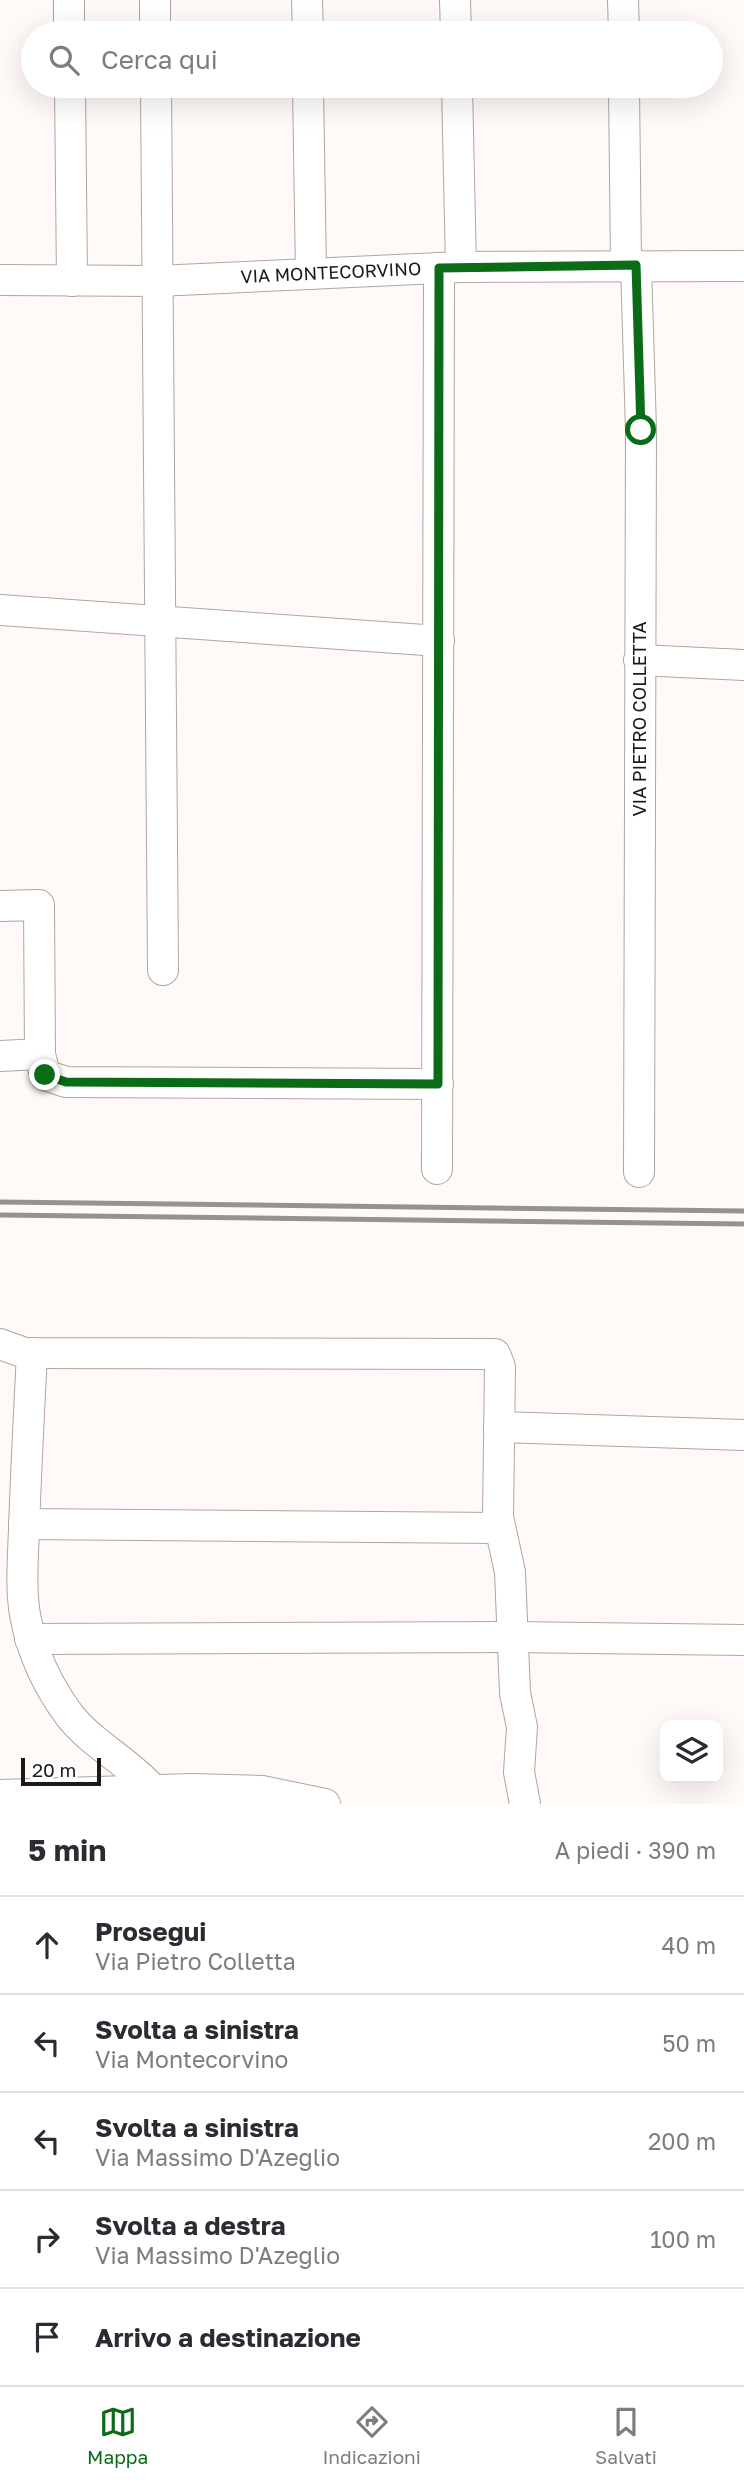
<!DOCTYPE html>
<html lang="it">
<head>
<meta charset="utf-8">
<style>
  :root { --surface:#fff; --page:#f7f7f7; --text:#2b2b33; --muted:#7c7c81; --line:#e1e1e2; --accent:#0c6b16 }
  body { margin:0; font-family:"Golos Text",sans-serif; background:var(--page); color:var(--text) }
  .controls { position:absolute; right:21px; bottom:21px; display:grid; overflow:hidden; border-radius:14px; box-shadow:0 7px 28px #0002 }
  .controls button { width:63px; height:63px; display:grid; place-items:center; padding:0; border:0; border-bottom:2px solid var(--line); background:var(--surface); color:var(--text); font:35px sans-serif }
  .scale { position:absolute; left:21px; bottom:18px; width:80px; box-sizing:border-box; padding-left:7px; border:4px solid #1d1917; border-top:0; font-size:19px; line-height:24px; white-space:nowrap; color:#1d1917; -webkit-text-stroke:5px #fff; paint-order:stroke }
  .stop { position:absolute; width:21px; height:21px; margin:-16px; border:5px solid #0c6b16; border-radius:50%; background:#fff }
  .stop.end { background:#0c6b16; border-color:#fff; box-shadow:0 2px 7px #0008 }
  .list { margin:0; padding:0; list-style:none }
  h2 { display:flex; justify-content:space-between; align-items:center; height:91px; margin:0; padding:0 28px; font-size:30px }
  h2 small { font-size:23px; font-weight:400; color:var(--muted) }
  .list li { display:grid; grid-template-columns:46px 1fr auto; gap:21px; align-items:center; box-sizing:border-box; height:98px; padding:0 28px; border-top:2px solid var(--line) }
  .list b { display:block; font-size:26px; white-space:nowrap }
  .list p { margin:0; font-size:23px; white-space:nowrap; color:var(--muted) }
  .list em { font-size:23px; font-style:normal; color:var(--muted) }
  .icon { flex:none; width:38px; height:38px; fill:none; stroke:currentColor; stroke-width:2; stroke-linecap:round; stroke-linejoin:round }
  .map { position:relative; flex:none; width:744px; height:1804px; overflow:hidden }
  .search { position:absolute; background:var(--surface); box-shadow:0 7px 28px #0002; left:21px; right:21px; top:21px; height:77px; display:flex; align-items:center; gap:18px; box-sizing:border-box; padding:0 24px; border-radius:38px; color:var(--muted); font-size:26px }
  .sheet { height:581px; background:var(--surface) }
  nav { display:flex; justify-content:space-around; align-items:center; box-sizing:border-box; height:98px; border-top:2px solid var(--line); background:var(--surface); font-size:19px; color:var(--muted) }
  nav a { display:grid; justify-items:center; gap:4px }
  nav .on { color:var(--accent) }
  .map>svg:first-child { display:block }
</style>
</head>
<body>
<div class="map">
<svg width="744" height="1804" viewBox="0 0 744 1804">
  <rect width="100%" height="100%" fill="#fff9f7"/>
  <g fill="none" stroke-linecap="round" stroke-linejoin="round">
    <defs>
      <g id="minor">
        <polyline points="69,0 69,33"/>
        <polyline points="155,0 155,33"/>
        <polyline points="307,0 308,33"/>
        <polyline points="455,0 456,33"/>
        <polyline points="623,0 624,33"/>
        <polyline points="70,86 72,281"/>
        <polyline points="156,86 163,970"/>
        <polyline points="308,86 311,274"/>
        <polyline points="457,86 461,267"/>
        <polyline points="624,86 626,265"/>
        <polyline points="636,265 641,430 639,1172"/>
        <path id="s1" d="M0,280l157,1 304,-14 283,-1"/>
        <polyline points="0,610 439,641"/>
        <polyline points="639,660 744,665"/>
        <polyline points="0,906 39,905 40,1054 45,1075 66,1082 438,1084"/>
        <polyline points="0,1056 40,1054"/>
        <polyline points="437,1169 439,268"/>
        <polyline points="0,1344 25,1353 495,1354 500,1367 498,1517 510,1572 515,1693 522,1727 519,1772 525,1804"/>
        <path d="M32,1353c-3,59 -6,117 -8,176 -1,29 -4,62 2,91 7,34 23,68 44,96 23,29 59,46 83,74"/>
        <polyline points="499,1427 744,1435"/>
        <polyline points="24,1524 499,1528"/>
        <polyline points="30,1639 511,1637 744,1640"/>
        <polyline points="0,1795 192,1789 262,1791 325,1804"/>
      </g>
    </defs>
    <use href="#minor" stroke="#b1a5a0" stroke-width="32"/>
    <use href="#minor" stroke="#fff" stroke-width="30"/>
    <g stroke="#979290" stroke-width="5">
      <polyline points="0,1202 744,1211"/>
      <polyline points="0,1215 744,1224"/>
    </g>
  </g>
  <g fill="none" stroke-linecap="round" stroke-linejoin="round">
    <polyline stroke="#0c6b16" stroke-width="9" points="45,1075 66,1082 438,1084 439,268 636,265 641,430"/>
  </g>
  <g text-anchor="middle" stroke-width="7" stroke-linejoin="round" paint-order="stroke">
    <g font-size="18" fill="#1d1917" stroke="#fff">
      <text dy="6" stroke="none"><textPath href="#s1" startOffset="331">VIA MONTECORVINO</textPath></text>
      <text transform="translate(640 719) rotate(-90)" y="6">VIA PIETRO COLLETTA</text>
    </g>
  </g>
</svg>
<div class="controls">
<button><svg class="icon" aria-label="layers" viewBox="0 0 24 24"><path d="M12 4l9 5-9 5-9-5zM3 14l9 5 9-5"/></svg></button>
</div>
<div class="scale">20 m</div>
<div class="stop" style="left:641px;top:430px"></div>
<div class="stop end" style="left:45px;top:1075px"></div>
<div class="search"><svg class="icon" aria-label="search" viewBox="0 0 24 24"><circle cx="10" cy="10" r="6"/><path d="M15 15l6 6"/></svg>Cerca qui</div>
</div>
<section class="sheet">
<h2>5 min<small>A piedi · 390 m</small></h2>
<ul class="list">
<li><svg class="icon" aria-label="ahead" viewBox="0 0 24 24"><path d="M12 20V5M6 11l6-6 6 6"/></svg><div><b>Prosegui</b><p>Via Pietro Colletta</p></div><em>40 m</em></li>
<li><svg class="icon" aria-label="left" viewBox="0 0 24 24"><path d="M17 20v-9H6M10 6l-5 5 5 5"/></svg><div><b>Svolta a sinistra</b><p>Via Montecorvino</p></div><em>50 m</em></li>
<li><svg class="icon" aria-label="left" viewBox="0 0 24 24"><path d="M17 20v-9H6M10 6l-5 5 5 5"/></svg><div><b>Svolta a sinistra</b><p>Via Massimo D'Azeglio</p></div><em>200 m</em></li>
<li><svg class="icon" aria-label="right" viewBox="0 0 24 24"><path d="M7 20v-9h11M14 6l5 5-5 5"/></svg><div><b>Svolta a destra</b><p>Via Massimo D'Azeglio</p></div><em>100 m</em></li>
<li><svg class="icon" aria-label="arrive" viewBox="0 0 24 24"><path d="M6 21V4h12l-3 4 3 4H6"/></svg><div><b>Arrivo a destinazione</b></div></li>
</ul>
</section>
<nav>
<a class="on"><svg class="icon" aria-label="map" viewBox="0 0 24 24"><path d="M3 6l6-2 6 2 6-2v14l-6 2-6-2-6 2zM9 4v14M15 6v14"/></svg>Mappa</a>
<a><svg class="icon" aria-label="directions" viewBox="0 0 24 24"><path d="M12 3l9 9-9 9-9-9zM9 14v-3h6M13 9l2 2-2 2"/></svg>Indicazioni</a>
<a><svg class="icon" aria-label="saved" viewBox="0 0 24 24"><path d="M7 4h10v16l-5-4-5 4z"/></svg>Salvati</a>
</nav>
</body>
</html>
